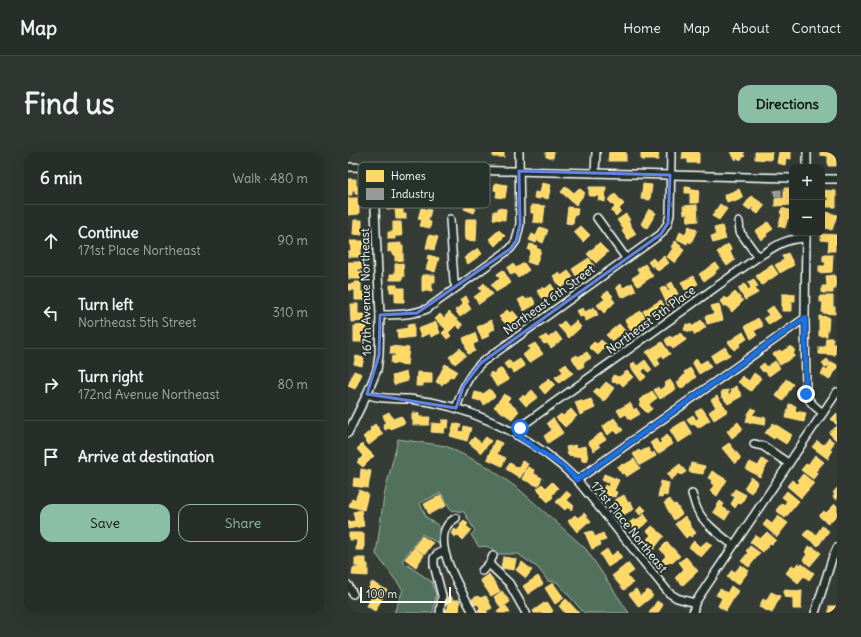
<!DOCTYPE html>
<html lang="en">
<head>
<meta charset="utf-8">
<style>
  :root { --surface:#272d28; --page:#2f3530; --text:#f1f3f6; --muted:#a4a8a8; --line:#434945; --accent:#8abfa5 }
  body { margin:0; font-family:Delius,sans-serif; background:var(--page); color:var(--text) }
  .controls { position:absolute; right:12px; top:12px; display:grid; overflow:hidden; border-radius:8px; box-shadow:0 4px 16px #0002 }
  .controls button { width:36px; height:36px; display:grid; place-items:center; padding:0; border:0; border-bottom:1px solid var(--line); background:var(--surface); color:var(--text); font:20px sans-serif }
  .scale { position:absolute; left:12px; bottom:10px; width:91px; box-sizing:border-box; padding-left:4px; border:2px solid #fff; border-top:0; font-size:11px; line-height:14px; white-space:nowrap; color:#fff; -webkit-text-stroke:3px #26332d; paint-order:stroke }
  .stop { position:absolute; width:12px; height:12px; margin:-9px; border:3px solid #1a73e8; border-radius:50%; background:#fff }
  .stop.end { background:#1a73e8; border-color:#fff; box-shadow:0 1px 4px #0008 }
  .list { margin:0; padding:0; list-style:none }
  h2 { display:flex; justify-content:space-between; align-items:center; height:52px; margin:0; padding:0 16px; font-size:17px }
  h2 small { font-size:13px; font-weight:400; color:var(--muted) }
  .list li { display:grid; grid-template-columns:26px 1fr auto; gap:12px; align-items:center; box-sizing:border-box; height:72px; padding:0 16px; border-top:1px solid var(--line) }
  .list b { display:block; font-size:15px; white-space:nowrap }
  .list p { margin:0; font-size:13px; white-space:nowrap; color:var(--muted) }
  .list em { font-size:13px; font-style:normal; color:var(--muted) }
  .actions { display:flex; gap:8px; padding:12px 16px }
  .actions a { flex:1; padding:9px 0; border:1px solid var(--accent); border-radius:12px; text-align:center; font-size:14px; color:var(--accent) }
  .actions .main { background:var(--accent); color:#111 }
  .icon { flex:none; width:22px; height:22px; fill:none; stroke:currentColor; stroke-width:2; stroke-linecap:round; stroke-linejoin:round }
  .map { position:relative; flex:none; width:489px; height:461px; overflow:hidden; border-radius:12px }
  header { display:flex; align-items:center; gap:24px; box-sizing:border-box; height:56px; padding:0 20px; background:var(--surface); border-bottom:1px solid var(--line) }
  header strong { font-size:19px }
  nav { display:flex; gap:22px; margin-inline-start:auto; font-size:14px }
  .intro { display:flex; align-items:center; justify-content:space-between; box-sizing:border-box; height:96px; padding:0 24px }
  h1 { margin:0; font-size:28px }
  .button { padding:10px 18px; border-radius:12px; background:var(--accent); color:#111; font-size:14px; font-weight:700 }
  main { display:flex; gap:24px; padding:0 24px }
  aside { flex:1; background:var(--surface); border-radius:12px; box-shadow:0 4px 16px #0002 }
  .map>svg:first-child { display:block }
</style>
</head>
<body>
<header>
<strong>Map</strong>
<nav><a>Home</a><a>Map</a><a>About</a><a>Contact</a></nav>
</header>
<div class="intro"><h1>Find us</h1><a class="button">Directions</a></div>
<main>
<aside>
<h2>6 min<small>Walk · 480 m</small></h2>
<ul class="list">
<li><svg class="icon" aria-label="ahead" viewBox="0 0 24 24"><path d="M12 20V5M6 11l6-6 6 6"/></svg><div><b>Continue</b><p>171st Place Northeast</p></div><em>90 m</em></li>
<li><svg class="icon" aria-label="left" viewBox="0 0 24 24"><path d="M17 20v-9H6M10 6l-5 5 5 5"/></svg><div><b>Turn left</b><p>Northeast 5th Street</p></div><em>310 m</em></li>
<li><svg class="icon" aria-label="right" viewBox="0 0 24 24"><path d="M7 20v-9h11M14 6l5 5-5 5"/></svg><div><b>Turn right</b><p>172nd Avenue Northeast</p></div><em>80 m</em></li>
<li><svg class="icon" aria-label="arrive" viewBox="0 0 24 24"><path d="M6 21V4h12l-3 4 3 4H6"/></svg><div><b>Arrive at destination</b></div></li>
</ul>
<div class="actions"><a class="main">Save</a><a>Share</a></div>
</aside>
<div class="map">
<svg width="489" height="461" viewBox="0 0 489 461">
  <rect width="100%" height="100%" fill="#343c35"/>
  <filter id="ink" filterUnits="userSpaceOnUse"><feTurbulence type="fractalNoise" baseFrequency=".025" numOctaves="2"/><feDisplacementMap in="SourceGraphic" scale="8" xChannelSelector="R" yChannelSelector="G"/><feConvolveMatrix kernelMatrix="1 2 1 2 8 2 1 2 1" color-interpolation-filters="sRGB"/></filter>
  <g filter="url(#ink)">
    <path fill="#51715b" stroke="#a8b8ad" d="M50,287l48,7 42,21 32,23 66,59 43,64h-45l-27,-31 -9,-1 -10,-13 -20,-14h-20c-6,-6 -10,-9 -19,-7l-8,-12 4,-4 -11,-19 -13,-2 -10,-17 -21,10 6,14 13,9 -1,17 -16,-9 -20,27 30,21 4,12 -3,19h-39l9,-23 -27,-36 8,-58z"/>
    <g fill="#ffd966" stroke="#ffe494">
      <rect x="145" y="0" width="11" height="5"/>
      <polygon points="198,0 206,0 205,6 198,5"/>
      <polygon points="261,0 278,0 278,9 260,9"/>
      <polygon points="293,0 311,0 310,8 293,8"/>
      <polygon points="335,0 351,0 351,11 340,11 340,7 334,7"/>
      <polygon points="382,0 397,0 395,2 397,4 392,8 390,6 388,8"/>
      <polygon points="407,0 424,0 423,8 407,7"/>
      <polygon points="431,0 443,0 443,7 438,6 437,13 429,11"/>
      <polygon points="472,0 488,0 488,14 480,14 480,4 472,3"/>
      <polygon points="0,27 8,27 8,34 13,34 13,42 7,42 7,38 4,38 4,43 0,43"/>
      <polygon points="147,31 159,33 157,46 148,45 149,39 146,38"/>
      <polygon points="194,31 203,33 200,47 193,45 192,47 186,46 187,40 192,41"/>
      <polygon points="295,32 304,33 302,48 293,47"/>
      <polygon points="218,34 226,41 231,36 237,41 228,53 213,40"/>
      <polygon points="241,35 258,35 257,50 250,48 251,44 241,44"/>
      <polygon points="337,35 343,35 343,38 351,38 350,51 342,51 342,41 337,41"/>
      <polygon points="436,36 443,36 444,53 427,54 427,47 436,46"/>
      <polygon points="120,37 128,40 125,46 133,50 131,55 126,53 125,55 128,57 126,61 116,57 119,50 115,48"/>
      <polygon points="391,37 395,46 386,50 385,48 379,50 376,43"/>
      <polygon points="474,38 488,39 488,55 474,55 474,48 480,49 480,45 474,45"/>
      <polygon points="267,42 276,52 271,57 273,59 268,64 263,59 267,55 260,48"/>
      <polygon points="403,44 417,53 410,62 404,58 406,55 405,54 402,58 396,54"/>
      <polygon points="0,46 14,46 14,54 11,54 11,62 0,63"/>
      <polygon points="38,50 55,50 55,62 58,62 58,67 48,67 47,57 39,58"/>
      <polygon points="372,52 379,57 371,68 364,64"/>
      <polygon points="183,53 197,54 195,71 185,70 186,61 183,61"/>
      <polygon points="349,53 350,69 340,70 339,61 336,62 335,54"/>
      <polygon points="220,55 230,56 229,63 226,63 225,72 218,71"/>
      <polygon points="73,56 83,58 80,69 83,70 82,76 72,74 74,68 70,67"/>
      <polygon points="150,56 158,57 157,68 145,67 146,59 150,59"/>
      <polygon points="434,56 444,59 443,67 440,66 437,76 430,74 434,62 432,61"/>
      <polygon points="301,57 308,61 299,76 293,72"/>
      <polygon points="475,59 489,63 484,78 474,75 474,63"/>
      <polygon points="278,62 282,68 280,69 288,82 280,88 274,79 276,78 269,68"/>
      <polygon points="118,67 129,67 128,89 117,88"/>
      <polygon points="6,68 14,68 14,83 5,82"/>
      <polygon points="45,70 53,70 54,84 47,84 47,87 40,87 40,80 45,80"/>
      <polygon points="420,70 425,77 418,82 419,84 413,88 407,79"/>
      <polygon points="233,74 242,83 235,90 226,80"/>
      <polygon points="341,74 349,78 343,91 340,89 339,92 329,87 332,80 337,83"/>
      <polygon points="374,74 378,87 365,91 363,84 368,83 366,76"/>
      <polygon points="192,75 200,78 195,91 189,88 188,91 181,88 184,82 188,84"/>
      <polygon points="151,78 157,84 147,94 141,87"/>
      <polygon points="473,82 489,83 489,92 487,92 487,99 480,99 481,89 473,88"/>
      <polygon points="81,83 90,85 86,98 78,96"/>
      <polygon points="2,89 16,89 16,96 13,96 13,105 0,105 0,99 3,99"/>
      <polygon points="327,89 333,93 332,95 336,98 327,111 319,105 325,96 323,95"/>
      <polygon points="53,91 53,94 55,94 55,108 47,109 47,103 45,103 44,99 40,100 40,92"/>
      <polygon points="251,91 260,100 248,111 239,102"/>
      <polygon points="182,92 189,94 188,96 193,98 188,113 179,110 183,99 180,98"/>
      <polygon points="380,92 384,98 382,100 387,108 379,114 369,100"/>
      <polygon points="130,96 134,102 120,112 116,106"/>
      <polygon points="440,101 446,113 432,121 427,113 436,108 434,104"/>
      <polygon points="80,103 91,106 87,120 78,117 81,108 79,107"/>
      <polygon points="475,103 485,103 484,120 471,121 471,114 477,114 478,110 475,110"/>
      <polygon points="316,104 321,111 310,119 305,113 304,115 300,110 305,106 308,110"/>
      <polygon points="241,106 246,114 228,124 224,117"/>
      <polygon points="0,110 16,110 16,117 10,117 10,120 15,120 16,127 1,127"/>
      <polygon points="55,111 56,125 54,125 54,128 42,128 42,122 47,122 47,112"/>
      <polygon points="176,111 181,118 170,126 167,121 163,123 159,116 165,112 168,116"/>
      <polygon points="368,111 371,116 367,119 368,121 356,129 351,122"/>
      <polygon points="297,112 305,124 290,134 284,126 292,121 289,117"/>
      <polygon points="424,113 430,122 414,133 408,124"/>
      <polygon points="155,118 163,131 148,140 143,132 152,127 149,122"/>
      <polygon points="220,119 225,125 221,128 222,130 213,136 205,124 211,120 213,124"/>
      <polygon points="74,123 87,123 87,130 84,130 84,139 74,139"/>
      <polygon points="487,123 488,137 485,137 485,141 474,141 474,134 479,134 478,124"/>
      <polygon points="346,124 350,132 337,138 333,130"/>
      <polygon points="406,127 410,135 407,136 410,141 397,148 390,136 397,132 400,138 403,136 400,130"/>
      <polygon points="6,130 13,130 13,140 17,140 17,148 7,148 7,138 0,138 0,132 6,132"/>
      <polygon points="324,130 330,142 324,144 327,151 320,154 312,137 317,134 320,140 322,139 319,133"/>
      <polygon points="136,131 145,142 131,152 126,145 134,139 131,136"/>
      <polygon points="284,131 288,139 276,145 275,144 273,145 268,135 273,132 275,136"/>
      <polygon points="203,132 208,140 196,148 189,139 195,135 197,137"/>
      <polygon points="42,133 49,133 49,136 56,136 56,150 47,150 47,140 42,140"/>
      <polygon points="260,139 265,144 263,145 267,150 256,161 249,153 257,147 254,144"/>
      <polygon points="387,140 395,149 384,160 378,153 376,155 372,149 377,145 379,147"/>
      <polygon points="434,142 447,142 447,149 442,149 442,151 444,151 444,159 434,159"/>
      <polygon points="118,144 121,150 119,151 123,157 112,165 107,158 115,153 112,148"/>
      <polygon points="472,144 485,144 485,155 487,155 487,162 474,161 475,150 472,150"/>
      <polygon points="176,145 178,148 184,145 188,152 176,159 170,148"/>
      <polygon points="313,148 317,155 300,166 295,159"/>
      <polygon points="2,152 10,152 10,162 19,162 19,169 3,170"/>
      <polygon points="371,152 375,168 359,172 357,164 366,162 363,154"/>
      <polygon points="425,154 433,165 421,173 416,166 421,163 418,159"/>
      <polygon points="246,155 250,163 238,169 235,164 232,165 228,159 235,156 237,160"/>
      <polygon points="159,158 162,161 165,159 171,166 161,175 151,165"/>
      <polygon points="293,159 297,165 292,168 295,175 284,181 277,168"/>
      <polygon points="101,160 115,173 112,177 108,173 101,180 87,167 92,162 96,166"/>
      <polygon points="471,164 481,165 480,178 479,178 479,184 471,184"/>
      <polygon points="410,166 415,174 406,179 409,183 403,187 397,174"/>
      <polygon points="143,168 147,177 140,180 141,184 134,187 129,175"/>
      <polygon points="353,168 358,175 347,183 344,178 343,180 336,178 338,172 344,173 344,175"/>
      <polygon points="216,169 221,175 228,169 233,175 221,186 210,174"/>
      <polygon points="88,170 92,181 83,185 82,181 73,185 70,177"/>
      <polygon points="66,172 66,185 50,187 49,178 60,176 59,173"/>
      <polygon points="271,172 280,182 275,186 272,183 264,189 258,183"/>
      <polygon points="19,173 19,181 16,181 17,190 6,190 6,174"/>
      <polygon points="98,177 103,184 99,187 94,181"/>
      <polygon points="208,180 214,188 203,196 199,191 196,192 192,187 198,183 200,186"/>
      <polygon points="333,180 338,188 325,197 322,193 320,194 317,188 322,184 324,186"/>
      <polygon points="395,180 399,187 391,192 392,194 386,198 380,190"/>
      <polygon points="127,181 130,190 125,192 127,199 120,202 115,186"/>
      <polygon points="478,186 485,186 484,192 488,192 487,203 471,202 471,195 477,195"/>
      <polygon points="253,188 259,193 250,203 241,195 246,190 249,192"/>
      <polygon points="314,190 322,202 316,206 314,203 309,207 312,212 308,215 298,200"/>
      <polygon points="187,191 195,202 181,211 175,203 182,197 180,195"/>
      <polygon points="43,194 61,196 59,213 43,211 44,204 47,205 47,202 42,202"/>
      <polygon points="443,194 447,199 445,201 447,204 432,213 425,202 432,198 433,200"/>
      <polygon points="377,195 382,203 367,211 363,204"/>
      <polygon points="112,196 118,203 107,212 101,205"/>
      <polygon points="239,200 243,206 235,211 236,214 231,217 224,206 229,203 230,205"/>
      <polygon points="8,204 16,206 14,214 6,212"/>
      <polygon points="172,207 177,214 166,221 162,216 160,217 156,212 161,208 164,212"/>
      <polygon points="349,207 352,212 359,208 363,215 351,222 344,210"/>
      <polygon points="479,207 483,212 477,216 474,211"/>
      <polygon points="297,208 304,218 300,220 297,216 294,219 298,225 293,229 282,214 286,210 289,214"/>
      <polygon points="427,209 432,216 421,224 417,219 415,220 411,215 416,211 419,215"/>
      <polygon points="484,210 489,213 489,216 481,228 473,222 476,217 479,218"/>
      <polygon points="97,212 109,219 105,225 102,224 98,231 96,230 94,233 88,230"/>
      <polygon points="218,212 225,221 211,231 207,225 215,220 212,215"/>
      <polygon points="153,216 161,228 149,235 141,222 144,220 145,222"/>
      <polygon points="342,216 348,225 333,237 329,231 337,222 336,220"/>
      <polygon points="6,219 14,222 7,237 0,234"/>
      <polygon points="279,219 285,225 275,234 270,229 270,231 264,230 265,223 271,225"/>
      <polygon points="58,220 60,229 46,233 44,224"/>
      <polygon points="69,220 84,221 84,231 75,231 75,234 68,234"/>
      <polygon points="406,221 413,226 403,239 390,230 394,224 401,229"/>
      <polygon points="201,226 207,232 197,242 191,235"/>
      <polygon points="438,227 445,232 435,249 428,244"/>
      <polygon points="322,228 328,237 312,247 306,238 310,235 311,238 318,234 317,231"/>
      <polygon points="258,230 266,236 256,250 245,240 249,236 251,238"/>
      <polygon points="388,234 394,244 380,252 376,247 378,245 374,246 373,239 380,238 380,243 384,241 382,238"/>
      <polygon points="142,237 147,244 136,253 132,247 132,249 125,247 127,240 135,242"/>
      <polygon points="184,238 190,245 178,254 171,246 175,243 176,245"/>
      <polygon points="304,239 309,246 301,252 304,257 299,261 291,253 294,251 291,248"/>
      <polygon points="156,242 162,246 159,249 171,259 164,267 146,255"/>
      <polygon points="369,244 380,259 366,268 361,260 368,255 363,248"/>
      <polygon points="243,247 247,256 232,263 227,250 233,248 234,250"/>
      <polygon points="282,251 286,258 288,256 292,262 282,268 278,262 273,265 269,258"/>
      <polygon points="441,252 448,254 447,259 458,261 456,270 438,266"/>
      <polygon points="354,256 362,268 350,276 346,271 343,273 339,267 345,263 348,268 351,266 347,260"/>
      <polygon points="404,256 408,258 404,263 418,266 417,273 398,270 400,262"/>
      <polygon points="223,257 229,264 217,275 208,266 213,262 215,264"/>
      <polygon points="41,260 45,267 53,264 57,271 42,277 41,276 37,278 35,272 38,271 35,263"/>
      <polygon points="64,261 71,261 71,265 82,265 81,273 65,273 65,268 64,268"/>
      <polygon points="489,261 489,273 483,267"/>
      <polygon points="205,266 215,281 200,291 196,284 204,278 199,271"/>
      <polygon points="266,266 275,278 270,282 266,278 260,283 254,275"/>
      <polygon points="94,268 101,268 100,276 97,275 96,281 83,280 84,271 94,272"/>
      <polygon points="336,269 344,282 330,291 322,278"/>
      <polygon points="390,270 395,277 384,286 379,279"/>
      <polygon points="106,271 113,273 111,279 115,280 116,274 123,276 119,289 102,284"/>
      <polygon points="425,271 444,283 438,292 427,285 426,287 417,281"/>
      <polygon points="27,272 35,282 21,293 15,285 23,278 22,276"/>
      <polygon points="489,274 489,288 488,288 481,281"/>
      <polygon points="253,281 258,287 250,292 252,295 246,299 240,290"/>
      <polygon points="319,283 325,292 310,302 302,291 308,287 311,292 314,290 312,288"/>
      <polygon points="126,285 133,291 138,285 143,289 133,301 121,291"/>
      <polygon points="481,286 486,290 482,298 484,299 480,307 464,295 469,289 476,293"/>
      <polygon points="147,288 154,291 149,302 158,306 154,314 139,307"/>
      <polygon points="381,291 393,306 387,312 374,296"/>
      <polygon points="14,292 26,304 15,315 9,310 15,304 9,297"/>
      <polygon points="228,293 228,296 238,294 240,308 234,309 233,304 225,305 225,303 221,304 221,303 220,303 218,295"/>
      <polygon points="300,296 304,302 306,300 308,304 292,313 285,302 291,298 292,300"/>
      <polygon points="467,303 476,310 467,320 470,321 465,327 453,318 458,312 460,313"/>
      <polygon points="286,307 292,316 278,325 276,321 274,322 269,315 275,312 276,313"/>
      <polygon points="414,307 420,311 412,325 398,317 402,310 410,314"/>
      <polygon points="174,309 180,312 172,326 158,317 162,311 170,316"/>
      <polygon points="343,311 357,314 355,322 341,320"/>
      <polygon points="332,312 338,320 333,323 331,321 323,328 319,322"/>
      <polygon points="180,315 186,318 185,321 194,326 190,334 174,327"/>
      <polygon points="13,317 23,319 20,336 5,334 6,326 12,327"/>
      <polygon points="364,319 379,328 369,344 362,339 366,333 363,331 364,328 360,326"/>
      <polygon points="256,322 271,328 266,339 269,340 267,345 264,344 263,346 253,342 257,333 260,335 263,327 262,327 260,331 254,328"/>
      <polygon points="455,322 466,331 453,346 439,334 444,328 449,332 452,330 450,328"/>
      <polygon points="403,325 410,330 403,341 396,336"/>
      <polygon points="313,329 321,331 319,344 315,343 314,346 310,345"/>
      <polygon points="204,330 210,336 204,343 205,345 200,350 193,343 194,342 189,337 194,332 198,336"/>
      <polygon points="489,336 489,348 485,345 487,342 485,341"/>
      <polygon points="387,337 398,343 393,352 390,351 387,356 383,352 387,345 383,343"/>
      <polygon points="11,338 20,342 16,358 1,354 4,347 7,348"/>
      <polygon points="218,339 223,343 219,348 226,354 223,358 220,355 217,358 208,350"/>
      <polygon points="439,339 451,349 437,366 428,358 434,351 436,353 439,349 434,345"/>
      <polygon points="93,343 98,354 81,362 76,352"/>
      <polygon points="276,343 280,351 282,350 286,357 275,363 270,355 268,356 265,349"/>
      <polygon points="322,347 325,353 328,352 334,362 326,368 316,351"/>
      <polygon points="372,349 376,352 374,355 382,360 377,368 365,360"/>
      <polygon points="487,352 489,354 489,363 480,372 471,364 476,359 478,361"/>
      <polygon points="293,353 298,358 292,363 288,358"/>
      <polygon points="13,358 16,374 0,377 0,370 7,369 5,360"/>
      <polygon points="236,361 243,369 242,371 240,370 229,380 220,369 227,363 230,366"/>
      <polygon points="296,362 301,369 288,379 281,371 286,367 288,369"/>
      <polygon points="337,364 342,371 341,372 348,381 343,385 341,383 338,386 327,372"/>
      <polygon points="430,364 440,371 429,385 415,373 419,368 424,372"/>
      <polygon points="116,368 120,372 118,374 123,378 114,388 109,383 106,385 103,381 107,377 109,379 113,374 112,372"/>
      <polygon points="304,374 316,384 305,398 298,392 301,388 299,387 303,383 299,379"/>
      <polygon points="474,374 481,379 470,394 455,383 460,377 468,383"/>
      <polygon points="244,379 247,385 255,381 258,388 252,390 253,393 244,397 237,381"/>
      <polygon points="419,380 428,388 424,392 422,391 415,400 402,390 407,383 412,387"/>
      <polygon points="1,381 16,381 16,398 8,398 9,388 1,388"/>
      <polygon points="74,384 85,391 77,402 66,395"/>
      <polygon points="346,389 352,395 359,389 364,393 353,405 341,395"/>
      <polygon points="319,390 332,404 324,411 322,409 318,413 314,408 318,404 312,397"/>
      <polygon points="402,394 412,401 401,415 393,409 400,401 398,399"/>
      <polygon points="461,394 464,396 465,395 473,401 462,414 455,408 459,402 457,400"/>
      <polygon points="66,396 76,403 68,415 57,407"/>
      <polygon points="259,397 263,404 270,399 274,406 260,415 252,402"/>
      <polygon points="155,405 168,407 166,418 153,416"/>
      <polygon points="338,405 350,419 335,433 327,426 336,417 331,410"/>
      <polygon points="7,406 18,406 18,412 20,412 20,424 4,423 5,416 10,416 10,414 7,414"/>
      <polygon points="174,410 184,418 178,426 168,418"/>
      <polygon points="280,411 286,419 279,424 285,431 276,438 264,424"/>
      <polygon points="450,411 453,413 454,412 466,421 461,428 456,424 450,431 438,421 444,413 447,415"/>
      <polygon points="393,413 401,419 390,433 379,425 384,418 387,420"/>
      <polygon points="141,422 152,439 143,444 132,428"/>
      <polygon points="190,424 195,432 180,442 175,434"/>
      <polygon points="24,430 39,438 27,459 19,454 26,441 20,437"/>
      <polygon points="205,431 216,446 207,452 197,436"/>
      <polygon points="383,434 390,439 378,459 370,454 374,446 368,443 372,437 379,441"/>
      <polygon points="288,437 292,444 300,438 305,444 291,455 281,442"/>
      <polygon points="436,438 454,439 453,457 445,457 445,446 436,445"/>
      <polygon points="154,439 162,450 153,456 146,445"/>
      <polygon points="423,440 432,444 424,461 411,455 415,447 418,449"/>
      <polygon points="130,444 132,446 138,444 144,456 138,459 140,461 131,461 130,458 132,456 130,452 127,453 124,447"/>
      <polygon points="97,445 104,445 104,448 112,448 111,461 96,461 96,457 100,457 100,452 97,452"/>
      <polygon points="218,447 231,461 217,461 211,454"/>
      <polygon points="309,449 315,453 310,461 301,461"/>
      <polygon points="196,451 197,452 200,451 205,459 203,461 186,461 185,459"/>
      <polygon points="158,454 162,461 150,461 149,459"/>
      <rect x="481" y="454" width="8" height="7"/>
    </g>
    <polygon fill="#999" stroke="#b8b8b8" points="433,38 433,45 427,45 426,39"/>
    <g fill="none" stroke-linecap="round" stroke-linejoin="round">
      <defs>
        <g id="minor">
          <polyline points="0,15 444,26"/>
          <polyline points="459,15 459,0"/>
          <polyline points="247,21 248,0"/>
          <polyline points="474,27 489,27"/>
          <polyline points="249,66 278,106"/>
          <polyline points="102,67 106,130 109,135"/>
          <polyline points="391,70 392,80 410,105"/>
          <path d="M458,81l-1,85 1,76c4,9 9,13 17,19"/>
          <path d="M32,163c16,0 31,0 47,-6l83,-60 6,-8 4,-17 -1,-72"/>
          <path d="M19,242c13,6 29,4 42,5 7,1 15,2 22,3 52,10 108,40 146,78l92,113 8,5 18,5 -2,10"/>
          <path d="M108,256c7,-19 11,-31 25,-45l180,-129 7,-11 2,-9 1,-62"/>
          <polyline points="0,281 19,242 29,218 31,203 32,163 25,16"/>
          <path d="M168,283l4,-8 238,-170c18,-11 25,-18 48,-19"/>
          <polyline points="406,292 415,294 440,311"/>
          <polyline points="229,328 457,166"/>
          <path d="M344,342c2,5 3,11 5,15 7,15 23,26 36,36"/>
          <path d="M108,366c-3,2 -7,4 -9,8 -14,22 16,66 26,87"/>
          <polyline points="141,412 161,431 178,461"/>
          <polyline points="134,419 141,412 145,404"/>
          <polyline points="0,433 5,442"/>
          <polyline points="347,451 489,240"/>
          <polyline points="92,461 94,444 86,413 86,406 89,402 96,399"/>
          <polyline points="467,461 484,407 489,396"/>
        </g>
      </defs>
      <use href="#minor" stroke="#fff" stroke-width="10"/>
      <use href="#minor" stroke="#26332d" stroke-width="7"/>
    </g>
  </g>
  <g fill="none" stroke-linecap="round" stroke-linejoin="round" filter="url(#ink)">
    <polyline stroke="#1a73e8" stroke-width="5" points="172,276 168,283 216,315 229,328 457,166 458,242"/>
  </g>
  <path fill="none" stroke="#6183e4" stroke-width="3" stroke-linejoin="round" d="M171,19l151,4 -2,48 -7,11 -180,129 -17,22 -8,23 -89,-14 12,-39 1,-40 37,-2 93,-64 6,-8 4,-17z"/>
  <g text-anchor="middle" stroke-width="4" stroke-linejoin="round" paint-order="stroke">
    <g font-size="12" fill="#fff" stroke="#26332d">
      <text transform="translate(18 140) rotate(-91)" y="4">167th Avenue Northeast</text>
      <text transform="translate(201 148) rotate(-36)" y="4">Northeast 6th Street</text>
      <text transform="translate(303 168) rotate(-36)" y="4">Northeast 5th Place</text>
      <text transform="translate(281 375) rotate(51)" y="4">171st Place Northeast</text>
    </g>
  </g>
  <rect x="10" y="10" width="132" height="46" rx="6" fill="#26332d" stroke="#67706c" stroke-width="1"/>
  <rect x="18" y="18" width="18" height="12" fill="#ffd966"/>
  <rect x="18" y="36" width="18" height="12" fill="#999"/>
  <g font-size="11" fill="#fff">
    <text x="43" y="28">Homes</text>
    <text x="43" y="46">Industry</text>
  </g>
</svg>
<div class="controls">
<button>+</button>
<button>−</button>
</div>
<div class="scale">100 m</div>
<div class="stop" style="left:172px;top:276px"></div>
<div class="stop end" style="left:458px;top:242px"></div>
</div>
</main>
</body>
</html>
